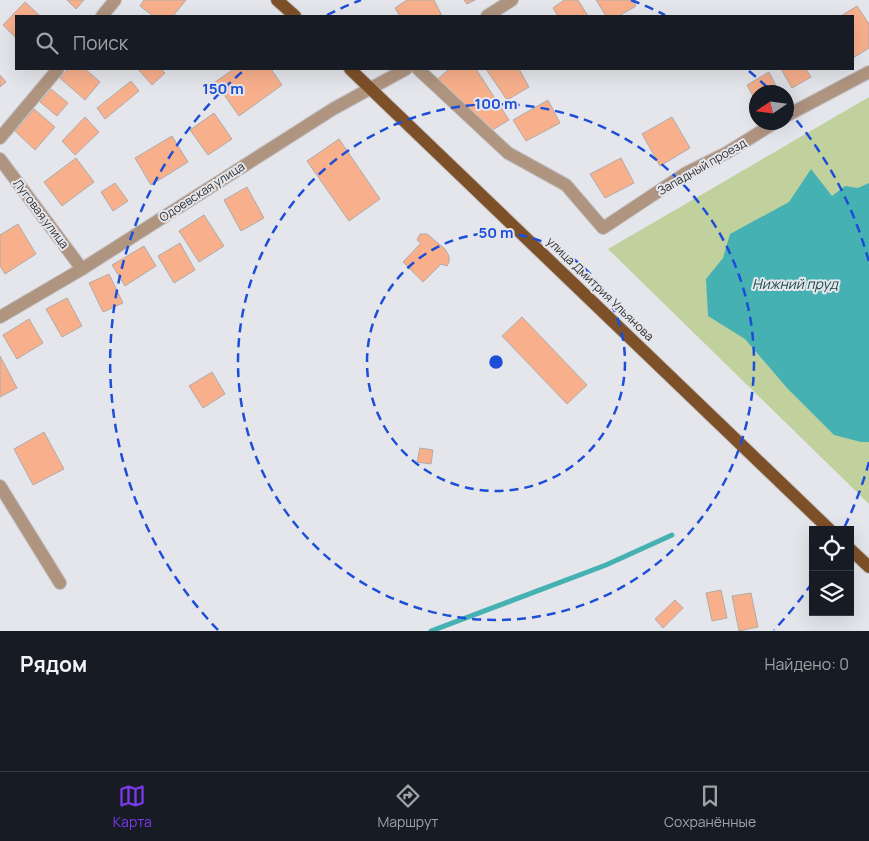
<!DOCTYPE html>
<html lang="ru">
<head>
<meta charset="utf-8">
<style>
  :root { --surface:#171b24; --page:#242831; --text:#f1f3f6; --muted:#9ea1a6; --line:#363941; --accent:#7c3aed }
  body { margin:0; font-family:Manrope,sans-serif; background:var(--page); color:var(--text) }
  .controls { position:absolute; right:15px; bottom:15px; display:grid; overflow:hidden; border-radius:0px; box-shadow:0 5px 20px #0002 }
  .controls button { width:45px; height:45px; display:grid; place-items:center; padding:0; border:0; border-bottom:1px solid var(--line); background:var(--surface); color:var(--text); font:25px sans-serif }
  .compass { position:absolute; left:749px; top:85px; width:45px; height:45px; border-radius:50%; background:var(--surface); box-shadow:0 5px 20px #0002; rotate:257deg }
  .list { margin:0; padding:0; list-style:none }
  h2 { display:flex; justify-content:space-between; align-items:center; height:65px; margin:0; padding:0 20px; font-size:21px }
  h2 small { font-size:16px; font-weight:400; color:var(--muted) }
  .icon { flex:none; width:28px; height:28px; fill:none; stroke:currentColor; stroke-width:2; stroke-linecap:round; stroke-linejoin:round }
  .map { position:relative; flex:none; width:869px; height:631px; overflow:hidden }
  .search { position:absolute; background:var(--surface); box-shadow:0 5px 20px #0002; left:15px; right:15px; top:15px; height:55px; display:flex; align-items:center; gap:12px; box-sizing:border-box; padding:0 18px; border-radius:0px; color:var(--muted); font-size:19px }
  .sheet { height:140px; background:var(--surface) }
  nav { display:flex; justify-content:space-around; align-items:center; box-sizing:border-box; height:70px; border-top:1px solid var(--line); background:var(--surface); font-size:14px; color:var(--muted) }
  nav a { display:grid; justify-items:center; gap:2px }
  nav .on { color:var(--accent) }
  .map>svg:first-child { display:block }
</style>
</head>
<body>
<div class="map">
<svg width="869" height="631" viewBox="0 0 869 631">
  <rect width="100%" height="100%" fill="#e5e6eb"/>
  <polygon fill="#c1d19e" points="869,97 869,504 608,249"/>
  <polygon fill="#46b1b2" points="811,169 832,196 845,186 858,188 869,183 869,442 861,442 834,435 787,388 745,339 708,316 706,279 723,258 730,234 789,202"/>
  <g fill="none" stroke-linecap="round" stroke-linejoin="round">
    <polyline stroke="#46b1b2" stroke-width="5" points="431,631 606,565 672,535"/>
  </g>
  <g fill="#f8b08c" stroke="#b0aba9">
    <polygon points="67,0 84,0 76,9"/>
    <polygon points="144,0 186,0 173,16 153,16 140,6"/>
    <polygon points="407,0 434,0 442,16 400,16 395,8"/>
    <polygon points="464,0 475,0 467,4"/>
    <polygon points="564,0 578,0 588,16 558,16 553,8"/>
    <polygon points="596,0 632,0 636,6 619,16 606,16"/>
    <polygon points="25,2 40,16 16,16 16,38 3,25"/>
    <polygon points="857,6 869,24 869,48 853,58 853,16 841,16"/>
    <polygon points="68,69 85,69 100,82 85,100 60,78"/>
    <polygon points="138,69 161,69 165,73 152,85"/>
    <polygon points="234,69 271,69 282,85 239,116 215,82"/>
    <polygon points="449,69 476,69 509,120 489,132 438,79"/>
    <polygon points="486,69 519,69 529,87 507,100"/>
    <polygon points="781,69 806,69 811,77 792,88"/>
    <polygon points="769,72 779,92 756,92 756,102 747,85"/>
    <polygon points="0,75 6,82 0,87"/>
    <polygon points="131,81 139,91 105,119 97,108"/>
    <polygon points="51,89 68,103 57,116 40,102"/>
    <polygon points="548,100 560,123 526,141 513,120"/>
    <polygon points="34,109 55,127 35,150 15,131"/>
    <polygon points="214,113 232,139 208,155 190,130"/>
    <polygon points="85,117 99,132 75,155 62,141"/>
    <polygon points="672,117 690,148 660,166 642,134"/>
    <polygon points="172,136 188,162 151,185 135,158"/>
    <polygon points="339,139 380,199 349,221 307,161"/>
    <polygon points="76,158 94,182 62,206 44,182"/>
    <polygon points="621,158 634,183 605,198 590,174"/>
    <polygon points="115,183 128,201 113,211 101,192"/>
    <polygon points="247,187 264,218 241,231 224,200"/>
    <polygon points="204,215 224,246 199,262 179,231"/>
    <polygon points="18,224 36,254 5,274 0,266 0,235"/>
    <polygon points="420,234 427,234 445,249 449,256 449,262 447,266 441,264 423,282 403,262 421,243 417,240"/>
    <polygon points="180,243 195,270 174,283 158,256"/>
    <polygon points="144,246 156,266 125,286 112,265"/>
    <polygon points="109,274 123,303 103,312 89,283"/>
    <polygon points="67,298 82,326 62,337 46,309"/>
    <polygon points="522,317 587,385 567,404 502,336"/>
    <polygon points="29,319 43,343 17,359 3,335"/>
    <polygon points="0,356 17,388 0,397"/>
    <polygon points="212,372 225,394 203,408 189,386"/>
    <polygon points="44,432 64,469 33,485 14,449"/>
    <polygon points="420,448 433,450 431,464 417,462"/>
    <polygon points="721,590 727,618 712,621 706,593"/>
    <polygon points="751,593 758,627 739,631 732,596"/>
    <polygon points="675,600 683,608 663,628 655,619"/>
  </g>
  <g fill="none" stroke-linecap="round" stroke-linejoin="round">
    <defs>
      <g id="street">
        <polyline points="102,16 115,0"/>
        <polyline points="487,16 512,0"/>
        <polyline points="418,69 508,153 566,185 603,228 686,173 728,152 776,122"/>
        <polyline points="786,116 869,72"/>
        <polyline points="0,138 58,69"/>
        <polyline points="0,159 82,269"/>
        <polyline points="0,317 82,269 333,109 406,69"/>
        <polyline points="0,486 60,583"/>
      </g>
      <g id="primary">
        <polyline points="277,0 295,16"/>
        <polyline points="350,69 830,530"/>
        <polyline points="850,549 869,567"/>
      </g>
    </defs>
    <use href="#street" stroke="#c1c1c6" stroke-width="14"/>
    <use href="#primary" stroke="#c1c1c6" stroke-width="14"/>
    <use href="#street" stroke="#af947f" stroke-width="12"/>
    <use href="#primary" stroke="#7e5028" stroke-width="12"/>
  </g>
  <g fill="none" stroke="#1d4ed8" stroke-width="2.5" stroke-dasharray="9 6">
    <circle cx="496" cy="362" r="129"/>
    <circle cx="496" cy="362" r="258"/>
    <path d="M869 462A386 386 0 0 1 844 528M812 583A386 386 0 0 1 774 630M218 630A386 386 0 0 1 243 71M327 15A386 386 0 0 1 361 0M631 0A386 386 0 0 1 665 15M749 71A386 386 0 0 1 771 91M787 109A386 386 0 0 1 869 262"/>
  </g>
  <g text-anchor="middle" stroke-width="4" stroke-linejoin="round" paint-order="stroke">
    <g font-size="12" fill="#2f2f31" stroke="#e5e6eb">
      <text transform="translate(702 167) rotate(-30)" y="4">Западный проезд</text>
      <text transform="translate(202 192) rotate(-33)" y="4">Одоевская улица</text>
      <text transform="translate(41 214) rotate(53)" y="4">Луговая улица</text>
      <text transform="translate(600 289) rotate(44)" y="4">улица Дмитрия Ульянова</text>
    </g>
    <g font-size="14" font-style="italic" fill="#184848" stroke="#e5e6eb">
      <text x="795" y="289">Нижний пруд</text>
    </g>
  </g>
  <circle cx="496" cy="362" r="8" fill="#1d4ed8" stroke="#e5e6eb" stroke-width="2.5"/>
  <g font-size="15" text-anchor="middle" font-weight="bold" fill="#1d4ed8" stroke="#e5e6eb" stroke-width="4" stroke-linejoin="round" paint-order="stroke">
    <text x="223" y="94">150 m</text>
    <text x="496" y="109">100 m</text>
    <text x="496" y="238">50 m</text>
  </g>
</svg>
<div class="controls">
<button><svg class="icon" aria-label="locate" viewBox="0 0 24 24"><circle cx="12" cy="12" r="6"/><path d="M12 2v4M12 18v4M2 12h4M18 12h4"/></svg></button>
<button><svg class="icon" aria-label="layers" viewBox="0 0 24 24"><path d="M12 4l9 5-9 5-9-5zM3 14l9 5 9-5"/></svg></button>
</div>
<svg class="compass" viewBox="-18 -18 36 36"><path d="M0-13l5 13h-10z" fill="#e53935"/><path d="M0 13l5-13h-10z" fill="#9ea1a6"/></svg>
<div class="search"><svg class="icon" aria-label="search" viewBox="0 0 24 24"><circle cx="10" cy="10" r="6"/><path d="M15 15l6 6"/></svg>Поиск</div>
</div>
<section class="sheet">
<h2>Рядом<small>Найдено: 0</small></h2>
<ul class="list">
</ul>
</section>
<nav>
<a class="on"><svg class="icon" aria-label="map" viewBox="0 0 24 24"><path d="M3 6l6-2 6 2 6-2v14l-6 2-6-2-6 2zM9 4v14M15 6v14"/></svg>Карта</a>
<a><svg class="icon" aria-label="directions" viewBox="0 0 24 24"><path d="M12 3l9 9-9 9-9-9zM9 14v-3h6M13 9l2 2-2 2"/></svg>Маршрут</a>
<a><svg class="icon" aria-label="saved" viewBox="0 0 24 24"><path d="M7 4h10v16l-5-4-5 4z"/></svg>Сохранённые</a>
</nav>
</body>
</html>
